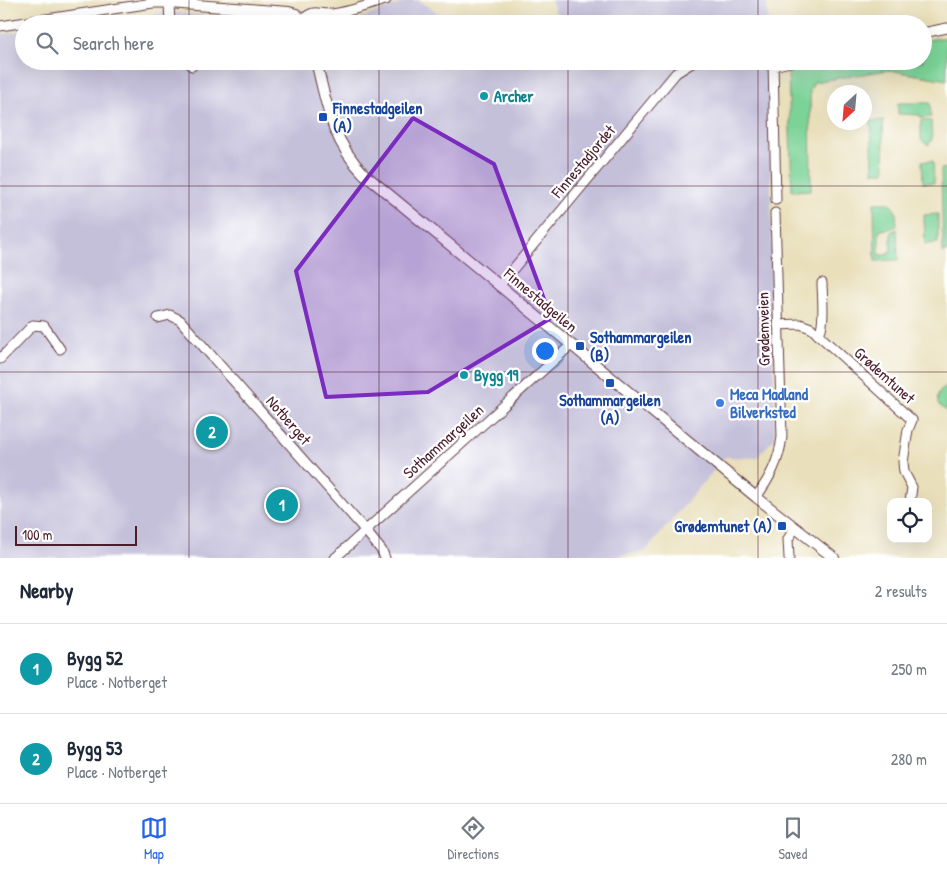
<!DOCTYPE html>
<html lang="en">
<head>
<meta charset="utf-8">
<style>
  :root { --surface:#fff; --page:#f6f6f7; --text:#1f2937; --muted:#747a83; --line:#e0e1e3; --accent:#2563eb }
  body { margin:0; font-family:"Patrick Hand",sans-serif; background:var(--page); color:var(--text) }
  .controls { position:absolute; right:15px; bottom:15px; display:grid; overflow:hidden; border-radius:10px; box-shadow:0 5px 20px #0002 }
  .controls button { width:45px; height:45px; display:grid; place-items:center; padding:0; border:0; border-bottom:1px solid var(--line); background:var(--surface); color:var(--text); font:25px sans-serif }
  .compass { position:absolute; left:827px; top:85px; width:45px; height:45px; border-radius:50%; background:var(--surface); box-shadow:0 5px 20px #0002; rotate:206deg }
  .scale { position:absolute; left:15px; bottom:12px; width:122px; box-sizing:border-box; padding-left:5px; border:2px solid #4a1f2b; border-top:0; font-size:14px; line-height:18px; white-space:nowrap; color:#4a1f2b; -webkit-text-stroke:4px #fff; paint-order:stroke }
  .you { position:absolute; left:544px; top:350px; width:18px; height:18px; margin:-12px; border:4px solid #fff; border-radius:50%; background:#1a73e8; box-shadow:0 0 0 8px #1a73e833 }
  .badge { display:grid; place-items:center; width:32px; height:32px; border-radius:50%; background:var(--accent); color:#fff; font-size:16px; font-weight:700 }
  .pin { position:absolute; translate:-50% -50%; border:2px solid #fff; box-shadow:0 1px 5px #0006 }
  .list { margin:0; padding:0; list-style:none }
  h2 { display:flex; justify-content:space-between; align-items:center; height:65px; margin:0; padding:0 20px; font-size:21px }
  h2 small { font-size:16px; font-weight:400; color:var(--muted) }
  .list li { display:grid; grid-template-columns:32px 1fr auto; gap:15px; align-items:center; box-sizing:border-box; height:90px; padding:0 20px; border-top:1px solid var(--line) }
  .list b { display:block; font-size:19px; white-space:nowrap }
  .list p { margin:0; font-size:16px; white-space:nowrap; color:var(--muted) }
  .list em { font-size:16px; font-style:normal; color:var(--muted) }
  .icon { flex:none; width:28px; height:28px; fill:none; stroke:currentColor; stroke-width:2; stroke-linecap:round; stroke-linejoin:round }
  .map { position:relative; flex:none; width:947px; height:558px; overflow:hidden }
  .search { position:absolute; background:var(--surface); box-shadow:0 5px 20px #0002; left:15px; right:15px; top:15px; height:55px; display:flex; align-items:center; gap:12px; box-sizing:border-box; padding:0 18px; border-radius:28px; color:var(--muted); font-size:19px }
  .sheet { height:245px; background:var(--surface) }
  nav { display:flex; justify-content:space-around; align-items:center; box-sizing:border-box; height:70px; border-top:1px solid var(--line); background:var(--surface); font-size:14px; color:var(--muted) }
  nav a { display:grid; justify-items:center; gap:2px }
  nav .on { color:var(--accent) }
  .map>svg:first-child { display:block }
</style>
</head>
<body>
<div class="map">
<svg width="947" height="558" viewBox="0 0 947 558">
  <rect width="100%" height="100%" fill="#fff"/>
  <filter id="ink" filterUnits="userSpaceOnUse"><feTurbulence type="fractalNoise" baseFrequency=".02" numOctaves="2"/><feDisplacementMap in="SourceGraphic" scale="10" xChannelSelector="R" yChannelSelector="G"/><feConvolveMatrix kernelMatrix="1 2 1 2 8 2 1 2 1" color-interpolation-filters="sRGB"/></filter>
  <filter id="wash" filterUnits="userSpaceOnUse"><feTurbulence type="fractalNoise" baseFrequency=".0096" numOctaves="4" result="noise"/><feDisplacementMap in="SourceGraphic" scale="20" xChannelSelector="R" yChannelSelector="G"/><feGaussianBlur stdDeviation="1.12" result="paint"/><feColorMatrix in="noise" values="0 0 0 0 0 0 0 0 0 0 0 0 0 0 0 0 0 1.4 0 .05"/><feComposite in="paint" operator="in"/></filter>
  <g filter="url(#wash)">
    <rect width="100%" height="100%" fill="#e9dfba"/>
    <g fill="#c5c0da">
      <polygon points="411,0 419,0 454,24 343,24"/>
      <polygon points="551,0 767,0 768,24 548,24 556,14"/>
      <polygon points="172,12 196,15 280,21 289,24 73,24"/>
      <polygon points="24,31 24,61 509,61 515,65 518,61 769,61 775,438 756,458 725,457 645,552 621,555 619,558 0,558 0,34"/>
    </g>
    <g fill="#7cd397" stroke="#637961">
      <polygon points="938,38 947,38 947,80 888,70 814,82 810,90 811,190 792,191 788,71 832,61 923,61 923,41"/>
      <polygon points="898,103 930,103 931,117 921,118 920,115 898,114"/>
      <polygon points="884,120 883,126 885,172 873,172 871,121"/>
      <polygon points="923,120 931,121 932,140 928,145 921,140 921,121"/>
      <polygon points="922,161 933,161 934,183 923,183"/>
      <polygon points="947,168 947,251 943,253 941,169"/>
      <polygon points="874,203 890,203 896,212 897,226 889,229 880,230 879,232 879,255 888,255 888,252 891,251 891,232 897,229 898,260 875,261"/>
      <polygon points="938,214 938,243 925,244 924,215"/>
      <path d="M947,385v25h-2l-7,-6c-2,-10 2,-13 9,-19z"/>
    </g>
  </g>
  <g filter="url(#ink)">
    <g fill="none" stroke-linecap="round" stroke-linejoin="round">
      <defs>
        <g id="minor">
          <path d="M303,19c13,-10 12,-5 25,-5 15,0 43,-10 58,-14"/>
          <polyline points="318,24 327,14"/>
          <polyline points="0,26 153,3 169,3 170,24"/>
          <polyline points="923,33 947,28"/>
          <polyline points="188,61 192,66"/>
          <polyline points="760,61 773,66 794,61"/>
          <polyline points="773,61 776,200"/>
          <polyline points="499,286 676,73 695,61"/>
          <polyline points="158,318 170,315 180,320 365,530 382,551 385,558"/>
          <polyline points="778,325 800,324 811,328 912,420 908,430 903,462 904,472 912,487 910,502"/>
          <path d="M818,335c8,-9 4,-40 4,-52"/>
          <polyline points="0,359 33,325 44,326 60,349"/>
          <path d="M756,497c14,-19 23,-36 26,-60l-7,-224"/>
          <polyline points="335,558 571,345"/>
          <polyline points="789,558 788,539 795,528"/>
        </g>
        <g id="major">
          <polyline points="169,0 169,3 289,12 296,14 306,24"/>
          <path d="M316,61c11,44 15,79 48,113l392,323 78,61"/>
        </g>
      </defs>
      <use href="#minor" stroke="#623c40" stroke-width="11"/>
      <use href="#major" stroke="#623c40" stroke-width="12"/>
      <use href="#minor" stroke="#fff" stroke-width="9"/>
      <use href="#major" stroke="#fff" stroke-width="10"/>
    </g>
  </g>
  <path fill="#7b2cbf" fill-opacity="0.2" stroke="#7b2cbf" stroke-width="4" stroke-linejoin="round" d="M413,118l81,46 57,154 -123,74 -102,5 -30,-126z"/>
  <path fill="none" stroke="#4a1f2b" stroke-width="1" stroke-opacity="0.55" d="M189,0v24M379,0v24M568,0v24M758,0v24M189,61v497M379,61v497M568,61v497M758,61v497M0,186h947M0,372h947"/>
  <g fill="#0f9aa8" stroke="#fff" stroke-width="2">
    <circle cx="484" cy="96" r="5"/>
    <circle cx="464" cy="375" r="5"/>
  </g>
  <g fill="#1a4fb4" stroke="#fff" stroke-width="2">
    <rect x="318" y="112" width="10" height="10" rx="2.5"/>
    <rect x="575" y="341" width="10" height="10" rx="2.5"/>
    <rect x="605" y="378" width="10" height="10" rx="2.5"/>
    <rect x="777" y="521" width="10" height="10" rx="2.5"/>
  </g>
  <circle fill="#3f7fe0" stroke="#fff" stroke-width="2" cx="720" cy="403" r="5"/>
  <g text-anchor="middle" stroke-width="4.5" stroke-linejoin="round" paint-order="stroke">
    <g font-size="16" font-weight="bold" fill="#0d838f" stroke="#fff" text-anchor="start">
      <text x="494" y="102">Archer</text>
      <text x="474" y="381">Bygg 19</text>
    </g>
    <g font-size="16" font-weight="bold" fill="#164399" stroke="#fff" text-anchor="start">
      <text x="333" y="114">Finnestadgeilen<tspan x="333" dy="18">(A)</tspan></text>
      <text x="590" y="343">Sothammargeilen<tspan x="590" dy="18">(B)</tspan></text>
      <text x="610" y="406" text-anchor="middle">Sothammargeilen<tspan x="610" dy="18">(A)</tspan></text>
      <text x="772" y="532" text-anchor="end">Grødemtunet (A)</text>
    </g>
    <g font-size="16" fill="#4a1f2b" stroke="#fff">
      <text transform="translate(583 161) rotate(-50)" y="6">Finnestadjordet</text>
      <text transform="translate(541 300) rotate(40)" y="6">Finnestadgeilen</text>
      <text transform="translate(763 329) rotate(-91)" y="6">Grødemveien</text>
      <text transform="translate(885 375) rotate(42)" y="6">Grødemtunet</text>
      <text transform="translate(289 420) rotate(49)" y="6">Notberget</text>
      <text transform="translate(443 441) rotate(-42)" y="6">Sothammargeilen</text>
    </g>
    <g font-size="16" font-weight="bold" fill="#366cbe" stroke="#fff" text-anchor="start">
      <text x="730" y="400">Meca Madland<tspan x="730" dy="18">Bilverksted</tspan></text>
    </g>
  </g>
</svg>
<div class="controls">
<button><svg class="icon" aria-label="locate" viewBox="0 0 24 24"><circle cx="12" cy="12" r="6"/><path d="M12 2v4M12 18v4M2 12h4M18 12h4"/></svg></button>
</div>
<svg class="compass" viewBox="-18 -18 36 36"><path d="M0-13l5 13h-10z" fill="#e53935"/><path d="M0 13l5-13h-10z" fill="#747a83"/></svg>
<div class="scale">100 m</div>
<div class="you"></div>
<div class="pin badge" style="left:282px;top:505px;background:#0f9aa8">1</div>
<div class="pin badge" style="left:212px;top:432px;background:#0f9aa8">2</div>
<div class="search"><svg class="icon" aria-label="search" viewBox="0 0 24 24"><circle cx="10" cy="10" r="6"/><path d="M15 15l6 6"/></svg>Search here</div>
</div>
<section class="sheet">
<h2>Nearby<small>2 results</small></h2>
<ul class="list">
<li><span class="badge" style="background:#0f9aa8">1</span><div><b>Bygg 52</b><p>Place · Notberget</p></div><em>250 m</em></li>
<li><span class="badge" style="background:#0f9aa8">2</span><div><b>Bygg 53</b><p>Place · Notberget</p></div><em>280 m</em></li>
</ul>
</section>
<nav>
<a class="on"><svg class="icon" aria-label="map" viewBox="0 0 24 24"><path d="M3 6l6-2 6 2 6-2v14l-6 2-6-2-6 2zM9 4v14M15 6v14"/></svg>Map</a>
<a><svg class="icon" aria-label="directions" viewBox="0 0 24 24"><path d="M12 3l9 9-9 9-9-9zM9 14v-3h6M13 9l2 2-2 2"/></svg>Directions</a>
<a><svg class="icon" aria-label="saved" viewBox="0 0 24 24"><path d="M7 4h10v16l-5-4-5 4z"/></svg>Saved</a>
</nav>
</body>
</html>
